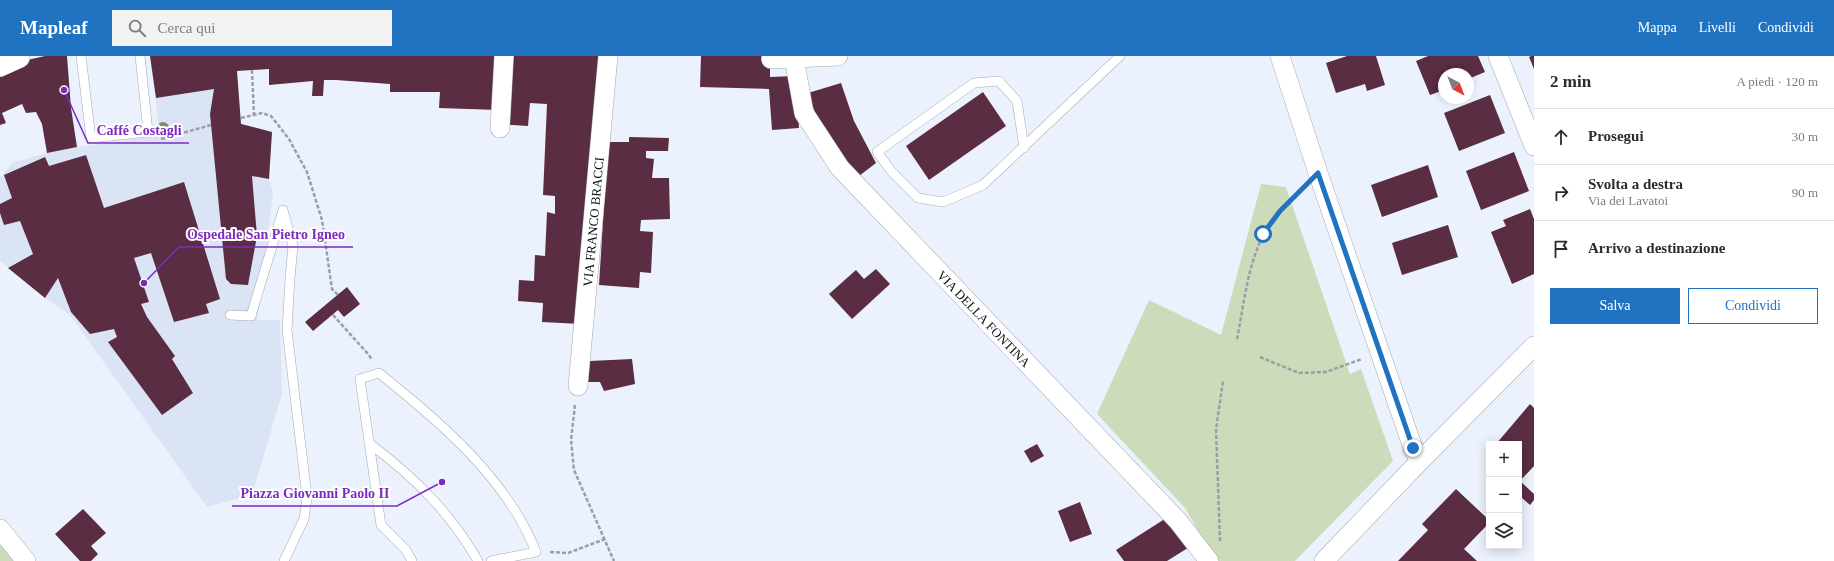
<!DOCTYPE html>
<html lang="it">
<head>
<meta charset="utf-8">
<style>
  :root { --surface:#fff; --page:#f2f2f3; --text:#2b2b33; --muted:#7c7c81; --line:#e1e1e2; --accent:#2073c1 }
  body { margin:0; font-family:"Times New Roman",serif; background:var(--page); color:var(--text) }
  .controls { position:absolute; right:12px; bottom:12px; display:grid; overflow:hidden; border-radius:0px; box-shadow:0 2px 10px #0003 }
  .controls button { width:36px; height:36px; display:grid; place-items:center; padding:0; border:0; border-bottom:1px solid var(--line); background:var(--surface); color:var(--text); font:20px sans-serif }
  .compass { position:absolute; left:1438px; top:12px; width:36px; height:36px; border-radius:50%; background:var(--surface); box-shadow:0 2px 10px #0003; rotate:138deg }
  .stop { position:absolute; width:12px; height:12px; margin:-9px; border:3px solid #2073c1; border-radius:50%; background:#fff }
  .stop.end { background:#2073c1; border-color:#fff; box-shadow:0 1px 4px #0008 }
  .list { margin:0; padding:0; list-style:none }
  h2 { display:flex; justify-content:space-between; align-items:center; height:52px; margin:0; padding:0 16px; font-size:17px }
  h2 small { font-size:13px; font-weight:400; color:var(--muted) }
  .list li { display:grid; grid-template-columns:26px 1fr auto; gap:12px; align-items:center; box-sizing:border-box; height:56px; padding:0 16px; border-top:1px solid var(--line) }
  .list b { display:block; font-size:15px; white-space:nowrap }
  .list p { margin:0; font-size:13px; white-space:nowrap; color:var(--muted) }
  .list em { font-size:13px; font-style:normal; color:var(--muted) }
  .actions { display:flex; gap:8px; padding:12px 16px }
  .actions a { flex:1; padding:9px 0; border:1px solid var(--accent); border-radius:0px; text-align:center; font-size:14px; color:var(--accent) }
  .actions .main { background:var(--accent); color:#fff }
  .icon { flex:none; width:22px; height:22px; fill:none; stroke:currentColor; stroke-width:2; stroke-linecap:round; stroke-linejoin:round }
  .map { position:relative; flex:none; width:1534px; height:505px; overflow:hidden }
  header { display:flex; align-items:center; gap:24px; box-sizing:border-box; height:56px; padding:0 20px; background:var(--accent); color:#fff }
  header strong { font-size:19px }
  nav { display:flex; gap:22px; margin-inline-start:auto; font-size:14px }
  .search { width:280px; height:36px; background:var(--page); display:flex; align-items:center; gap:10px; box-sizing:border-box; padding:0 14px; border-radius:0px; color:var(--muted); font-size:15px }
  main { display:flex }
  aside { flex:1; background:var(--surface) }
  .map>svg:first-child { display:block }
</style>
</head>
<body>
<header>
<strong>Mapleaf</strong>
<div class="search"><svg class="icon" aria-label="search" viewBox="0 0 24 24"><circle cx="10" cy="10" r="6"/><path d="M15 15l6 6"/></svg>Cerca qui</div>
<nav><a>Mappa</a><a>Livelli</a><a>Condividi</a></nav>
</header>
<main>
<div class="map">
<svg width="1534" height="505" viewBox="0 0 1534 505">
  <rect width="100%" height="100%" fill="#ecf2fd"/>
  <polygon fill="#dae4f4" points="150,0 235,0 241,68 272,76 269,123 273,137 257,264 280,264 282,338 252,439 207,451 70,259 45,242 0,205 0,122 13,106 47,97 77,91 160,79"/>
  <g fill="#ccdcba">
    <polygon points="1261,128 1286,131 1350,318 1361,313 1393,405 1295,505 1216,505 1185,452 1097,358 1149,244 1221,279"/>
    <polygon points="0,487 15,505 0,505"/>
  </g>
  <g fill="#5a2d43">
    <polygon points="45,0 67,0 71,52 77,91 47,97 42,68 36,56 26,57 22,48 2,57 6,67 0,69 0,16 23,5"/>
    <polygon points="150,0 601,0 581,268 542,266 543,247 518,245 519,224 534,225 535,199 545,200 547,156 555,158 555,140 543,139 547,48 530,47 528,70 496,68 498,54 439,52 440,36 390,36 390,28 336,24 324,24 323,40 312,40 313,25 269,29 269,13 237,15 241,68 272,76 269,123 252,120 257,180 248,229 231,228 226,223 210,58 214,33 156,42"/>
    <polygon points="701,0 770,0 770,21 795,20 799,72 772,74 769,33 700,31"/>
    <polygon points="1347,0 1376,0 1385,29 1367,35 1365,28 1336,37 1326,7"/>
    <polygon points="1428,0 1478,0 1485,16 1468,23 1468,18 1444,18 1444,34 1430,39 1416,5"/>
    <polygon points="1531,0 1534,0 1534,13 1529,1"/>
    <polygon points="841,27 854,65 876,107 859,120 821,73 808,37"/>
    <polygon points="983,36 1006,70 929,124 906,90"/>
    <polygon points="1490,39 1505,77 1459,95 1444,57"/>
    <polygon points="629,81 669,82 668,95 646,95 646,102 654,103 652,122 669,122 670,163 641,164 640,175 653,176 651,217 640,216 639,232 599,229 608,86 629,86"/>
    <polygon points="1514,96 1529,135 1481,154 1466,115"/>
    <polygon points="86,99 104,152 184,126 220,243 206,248 209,257 174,266 151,197 134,202 149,246 141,248 147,261 175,300 172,303 193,337 162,359 108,286 117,281 114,273 90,278 71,256 58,222 45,242 8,212 33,198 20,165 4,169 0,157 0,148 12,142 4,119 45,101 49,110"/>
    <polygon points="1428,109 1438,141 1382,161 1371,129"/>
    <polygon points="1530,153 1534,163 1534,218 1512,228 1491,176 1506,170 1503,164"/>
    <polygon points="1448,169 1458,201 1402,219 1392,187"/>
    <polygon points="876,213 890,228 852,263 829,238 856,214 864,223"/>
    <polygon points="347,231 360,248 344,261 338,254 313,275 305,266"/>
    <polygon points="632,303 635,328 604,335 600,326 588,326 590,305"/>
    <polygon points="1530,348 1534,352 1534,410 1520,425 1534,438 1534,444 1530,449 1521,441 1519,444 1519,388 1496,388"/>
    <polygon points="1037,388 1044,400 1031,407 1024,395"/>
    <polygon points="1456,433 1489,464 1489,467 1464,493 1477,505 1398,505 1428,474 1422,468"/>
    <polygon points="1080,446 1092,478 1070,486 1058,455"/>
    <polygon points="83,453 106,477 91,490 98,498 91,505 80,505 55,478"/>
    <polygon points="1171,459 1191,490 1167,505 1124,505 1116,494"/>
  </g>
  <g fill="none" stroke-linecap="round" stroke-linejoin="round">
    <defs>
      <g id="lane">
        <polyline points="81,0 91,82 148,76 140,0"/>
        <polyline points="1024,92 1017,45 999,25 974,27 877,96 892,116 918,142 943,146 983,129 1120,0"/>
        <polyline points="230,259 251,260 283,154 293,190 290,222 287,274 307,441 304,463 284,505"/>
        <path d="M369,387c46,35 80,68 109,118"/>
        <path d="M412,505l-6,-11 -25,-25 -21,-146 19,-6c60,48 128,105 157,179l-45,9"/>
      </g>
      <g id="street">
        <polyline points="1280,0 1318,117 1413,392 1420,405"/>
        <polyline points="1498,0 1534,90"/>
        <path id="s1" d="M794,2l10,55 36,55 338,353 31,40"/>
        <polyline points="771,3 838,0"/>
        <polyline points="0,11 20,2"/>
        <polyline points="500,72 504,0"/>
        <path id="s2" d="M578,330l30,-330"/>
        <polyline points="0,473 26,505"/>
        <polyline points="1324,505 1420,405 1534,290"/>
      </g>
    </defs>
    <use href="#lane" stroke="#a2a8b2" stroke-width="10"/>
    <use href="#street" stroke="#a2a8b2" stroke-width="20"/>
    <g stroke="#9a9fa7" stroke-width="2.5" stroke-dasharray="4 2" stroke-linecap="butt">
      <polyline points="252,14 254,59"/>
      <polyline points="241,62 262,57 271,60 289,83 307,116 322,164 332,233 338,239"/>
      <polyline points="161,83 211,69"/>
      <polyline points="333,259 369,299 372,304"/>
      <path d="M1237,283c7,-34 10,-72 26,-103 9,-18 25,-33 39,-47"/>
      <polyline points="1260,301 1299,317 1326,316 1362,303"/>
      <polyline points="575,349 571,384 574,414 614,505"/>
      <polyline points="1220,485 1216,373 1223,325"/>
      <polyline points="550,496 568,497 605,483"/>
    </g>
    <use href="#lane" stroke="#fff" stroke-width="9"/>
    <use href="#street" stroke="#fff" stroke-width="19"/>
  </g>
  <circle fill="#808d74" cx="163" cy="72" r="6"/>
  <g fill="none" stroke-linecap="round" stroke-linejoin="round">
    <polyline stroke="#2073c1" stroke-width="5" points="1263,178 1280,155 1318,117 1413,392"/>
  </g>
  <g text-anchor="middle" stroke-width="4" stroke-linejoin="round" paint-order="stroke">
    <g font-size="13" fill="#0e1013" stroke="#fff">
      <text dy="5" stroke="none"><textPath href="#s2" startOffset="165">VIA FRANCO BRACCI</textPath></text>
      <text dy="5" stroke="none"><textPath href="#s1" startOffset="330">VIA DELLA FONTINA</textPath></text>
    </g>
  </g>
  <path fill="none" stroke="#7b2cbf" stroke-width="1.5" d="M64 34L88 87H189M144 227L179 191H353M442 426L397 450H232"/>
  <g fill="#7b2cbf" stroke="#fff" stroke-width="1.5">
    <circle cx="64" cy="34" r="4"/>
    <circle cx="144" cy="227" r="4"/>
    <circle cx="442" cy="426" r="4"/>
  </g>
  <g font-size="14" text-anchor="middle" font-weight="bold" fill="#7b2cbf" stroke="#fff" stroke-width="4" stroke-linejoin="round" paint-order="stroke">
    <text x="139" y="79">Caffé Costagli</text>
    <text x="266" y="183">Ospedale San Pietro Igneo</text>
    <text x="315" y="442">Piazza Giovanni Paolo II</text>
  </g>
</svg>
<div class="controls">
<button>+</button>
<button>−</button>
<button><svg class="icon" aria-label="layers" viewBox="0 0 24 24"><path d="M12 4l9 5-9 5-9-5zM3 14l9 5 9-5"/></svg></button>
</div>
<svg class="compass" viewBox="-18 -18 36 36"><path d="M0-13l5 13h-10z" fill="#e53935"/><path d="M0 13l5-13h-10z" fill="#7c7c81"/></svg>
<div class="stop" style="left:1263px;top:178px"></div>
<div class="stop end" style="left:1413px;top:392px"></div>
</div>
<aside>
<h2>2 min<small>A piedi · 120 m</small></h2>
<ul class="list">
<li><svg class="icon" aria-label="ahead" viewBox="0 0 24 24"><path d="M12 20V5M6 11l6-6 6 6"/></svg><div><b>Prosegui</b></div><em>30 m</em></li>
<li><svg class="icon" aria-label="right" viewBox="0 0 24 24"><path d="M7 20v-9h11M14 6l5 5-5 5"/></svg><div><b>Svolta a destra</b><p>Via dei Lavatoi</p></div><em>90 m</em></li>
<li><svg class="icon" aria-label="arrive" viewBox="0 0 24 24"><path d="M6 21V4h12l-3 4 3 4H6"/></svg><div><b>Arrivo a destinazione</b></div></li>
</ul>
<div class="actions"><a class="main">Salva</a><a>Condividi</a></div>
</aside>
</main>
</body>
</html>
